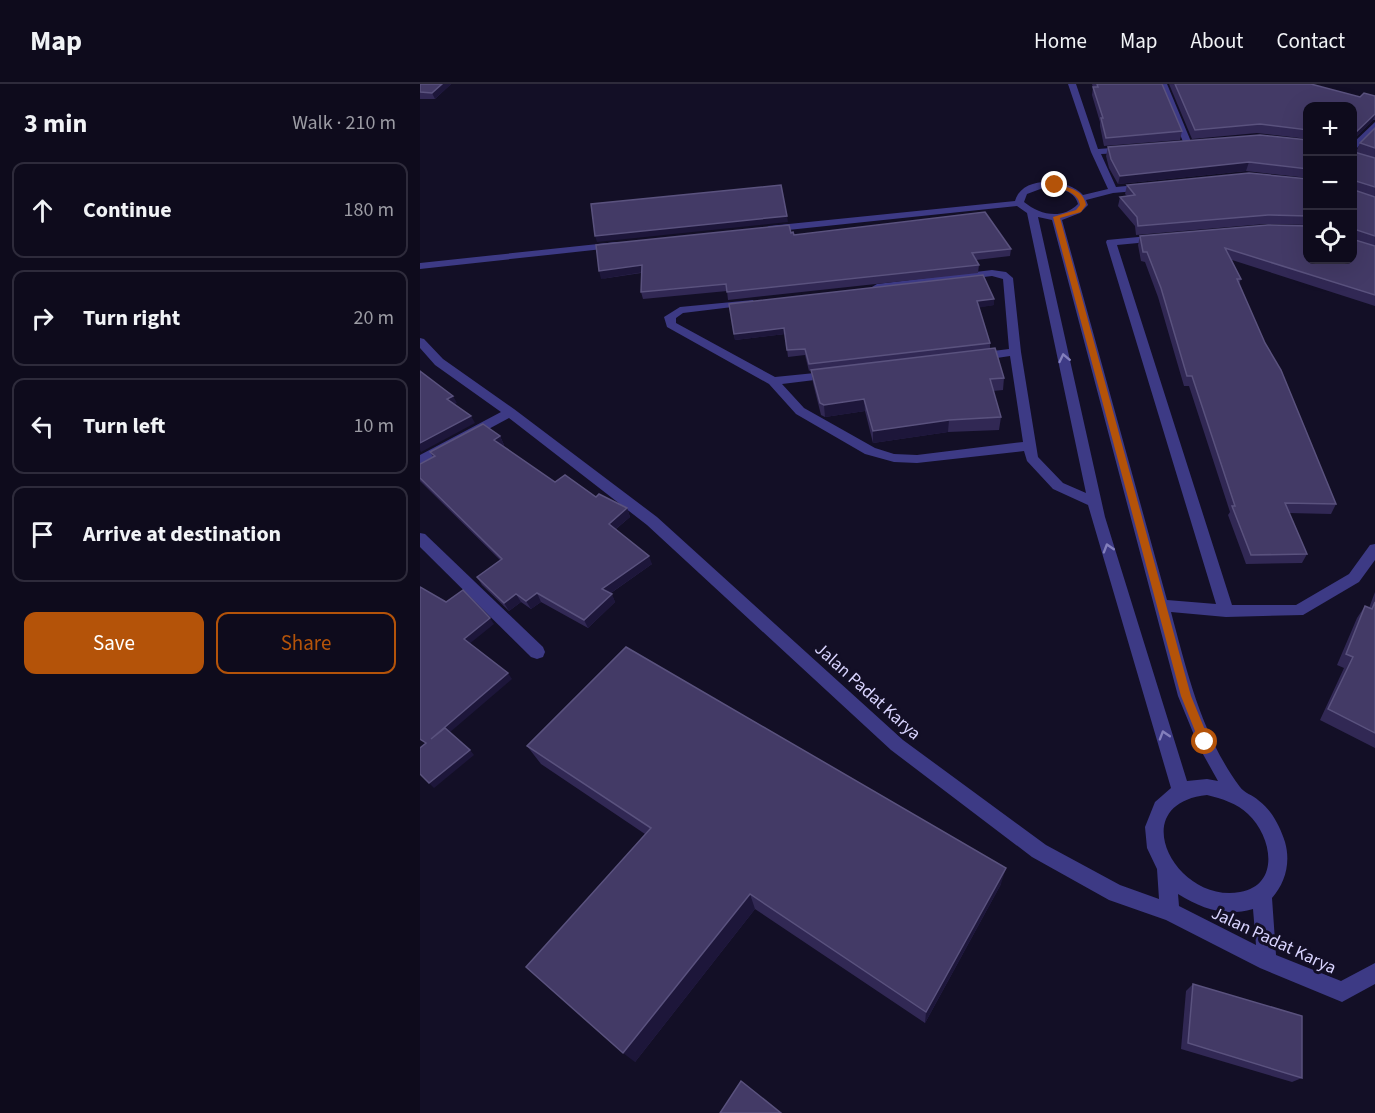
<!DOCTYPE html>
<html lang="en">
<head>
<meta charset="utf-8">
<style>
  :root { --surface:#0e0b1c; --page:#171425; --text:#f1f3f6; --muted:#9b9ba3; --line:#2e2b3b; --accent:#b45309 }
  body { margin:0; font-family:"Source Sans 3",sans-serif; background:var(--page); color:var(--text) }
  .controls { position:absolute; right:18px; top:18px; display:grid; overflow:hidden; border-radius:12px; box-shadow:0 6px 24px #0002 }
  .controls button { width:54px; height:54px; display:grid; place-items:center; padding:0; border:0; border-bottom:2px solid var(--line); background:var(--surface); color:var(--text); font:30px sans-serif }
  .stop { position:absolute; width:18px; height:18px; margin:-14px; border:4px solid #b45309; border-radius:50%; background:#fff }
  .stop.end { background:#b45309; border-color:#fff; box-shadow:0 2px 6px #0008 }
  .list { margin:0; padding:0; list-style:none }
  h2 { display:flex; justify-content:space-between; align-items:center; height:78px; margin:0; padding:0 24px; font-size:26px }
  h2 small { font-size:20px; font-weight:400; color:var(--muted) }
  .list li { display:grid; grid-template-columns:39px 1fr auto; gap:18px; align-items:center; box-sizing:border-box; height:96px; margin:0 12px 12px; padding:0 12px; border:2px solid var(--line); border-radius:12px }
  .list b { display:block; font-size:22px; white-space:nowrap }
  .list em { font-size:20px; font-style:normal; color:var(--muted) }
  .actions { display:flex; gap:12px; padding:18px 24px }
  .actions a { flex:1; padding:14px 0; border:2px solid var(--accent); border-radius:12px; text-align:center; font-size:21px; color:var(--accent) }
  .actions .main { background:var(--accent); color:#fff }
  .icon { flex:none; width:33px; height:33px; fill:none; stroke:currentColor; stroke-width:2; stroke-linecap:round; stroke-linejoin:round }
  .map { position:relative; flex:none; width:955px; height:1029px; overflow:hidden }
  header { display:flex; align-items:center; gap:36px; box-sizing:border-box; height:84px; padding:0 30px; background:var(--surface); border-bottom:2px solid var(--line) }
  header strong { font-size:28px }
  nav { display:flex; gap:33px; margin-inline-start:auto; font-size:21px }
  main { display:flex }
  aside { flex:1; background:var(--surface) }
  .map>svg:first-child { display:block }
</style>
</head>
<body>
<header>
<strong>Map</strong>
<nav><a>Home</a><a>Map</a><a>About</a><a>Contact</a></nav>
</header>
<main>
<aside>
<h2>3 min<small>Walk · 210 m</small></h2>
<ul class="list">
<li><svg class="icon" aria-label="ahead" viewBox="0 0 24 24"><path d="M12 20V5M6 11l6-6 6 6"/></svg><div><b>Continue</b></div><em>180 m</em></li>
<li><svg class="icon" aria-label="right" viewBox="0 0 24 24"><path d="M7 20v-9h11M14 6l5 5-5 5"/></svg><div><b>Turn right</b></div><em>20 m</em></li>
<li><svg class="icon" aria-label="left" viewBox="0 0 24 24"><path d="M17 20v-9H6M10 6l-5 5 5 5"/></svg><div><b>Turn left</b></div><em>10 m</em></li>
<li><svg class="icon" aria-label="arrive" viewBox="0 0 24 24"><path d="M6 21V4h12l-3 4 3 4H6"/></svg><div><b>Arrive at destination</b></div></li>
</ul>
<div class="actions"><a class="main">Save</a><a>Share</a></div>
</aside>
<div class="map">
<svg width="955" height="1029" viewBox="0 0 955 1029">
  <rect width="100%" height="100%" fill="#130f26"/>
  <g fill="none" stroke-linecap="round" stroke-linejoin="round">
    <g fill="#3d3a85" fill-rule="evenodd">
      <path d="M648,0h8l22,65 27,-2 4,3 -4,3 -24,1 15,33 31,-3 5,3 -5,3 -34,3 -27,7 2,5 -8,8 -18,7 105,380 49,4 -110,-362 1,-2 52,-5 5,3 -5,3 -42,4 115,360h64l53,-31 21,-29 5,-1v16l-16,22 -56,33 -77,2 -55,-5c16,60 31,124 69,175 4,6 13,8 18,13 14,10 22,27 27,42 6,21 0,41 -13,56l4,57 65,26 34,-18v21l-33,18 -82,-34 -94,-48 -57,-20 -77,-43 -141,-107 -244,-225 -138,-107 -89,48v-11l81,-43 -66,-47 -15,-17v-10l4,1 19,20 71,50 143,108 246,223 143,105 74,40 39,14 -2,-30 -10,-21 -2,-21 10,-25 16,-14 -83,-283 -35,-16 -26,-28 -3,-10 -107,12 -23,-1 -29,-8 -69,-40 -27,-30 -102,-57 -3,-10 16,-10 73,-7 1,2 -5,3 -66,8 -7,5v5l99,54 60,-6v6l-4,1 -49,6 22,24 71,40 19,6 23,1 106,-13 -13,-86 -33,5 -6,-4 6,-4 32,-4 -6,-70 -11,-3 -115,14 -5,-3 5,-3 115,-14 14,2 7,6 8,74 17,105 25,26 23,10 -59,-280 -10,-7 -248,26 -5,-3 5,-3 246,-25c7,-26 53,-23 68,-6l25,-6 -17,-37zM623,104c14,0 31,1 35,16 -16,16 -38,11 -54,-2l3,-8zM618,133l14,3 126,476 21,51 19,34 -11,-2 -20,2 -82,-264zM787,711c15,4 30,8 41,19 24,22 33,71 -8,78 -64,12 -117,-88 -33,-97zM758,810c25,15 46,23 75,15l3,36 -77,-39z"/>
      <polygon points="739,0 747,0 772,60 771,62 764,60"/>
      <polygon points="955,38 955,46 932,69 932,60"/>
      <polygon points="197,158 201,159 201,163 0,185 0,179"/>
      <polygon points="0,449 5,450 123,563 125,568 123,573 117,575 111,573 0,463"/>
    </g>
  </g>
  <g fill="#312854">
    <polygon points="0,0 31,0 15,15 0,15"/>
    <polygon points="672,0 742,0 762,47 760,56 684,62 680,42 680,38 672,11 673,3"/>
    <polygon points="749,0 891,0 940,13 955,12 955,36 953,36 934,55 934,68 936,68 940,59 955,44 955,113 934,106 955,113 955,222 812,176 821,195 819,200 916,420 911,430 869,429 887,470 882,479 826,480 808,431 810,428 769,302 764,302 738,213 725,178 721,177 718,161 720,152 933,176 888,22 888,55 837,49 772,55"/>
    <polygon points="888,56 888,94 826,87 698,100 689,84 686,72 688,63"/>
    <polygon points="888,95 888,141 845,140 716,151 715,142 698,122 700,113 707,112 705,110 707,101"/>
    <polygon points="371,149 374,151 591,165 590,172 556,176 559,181 558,189 308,216 307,207 223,215 221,208 221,189 181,195"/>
    <polygon points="309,220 574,221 559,223 570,259 570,265 584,294 583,306 573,307 581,333 579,346 528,348 453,359 445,327 405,333 401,331 393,299 391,286 389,287 385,271 368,273 365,250 315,256"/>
    <polygon points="80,352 84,361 83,362 135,398 207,424 210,433 196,445 232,480 191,509 195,518 168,544 121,518 111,525 101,518 89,527 62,501 57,493 80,476 0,397 0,380 13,373 10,368"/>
    <polygon points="955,508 955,664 900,636 924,584 917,581 937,534 945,522 949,524"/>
    <polygon points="107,662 581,800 505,939 335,825 215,978 225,750 121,680"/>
    <polygon points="773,900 882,994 872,998 761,965 766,907"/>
  </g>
  <g fill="#1d163a">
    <polygon points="22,0 31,0 15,15 12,9"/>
    <polygon points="955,30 953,36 933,56 934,50"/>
    <polygon points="829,78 826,87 698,100 700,92"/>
    <polygon points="367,132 368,138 177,158 175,152"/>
    <polygon points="222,181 224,188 181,195 179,187"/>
    <polygon points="574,215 574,221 557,224 557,217"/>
    <polygon points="364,244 365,250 315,256 314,250"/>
    <polygon points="33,312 37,319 31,322 27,315"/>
    <polygon points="444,315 445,327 405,333 404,321"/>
    <polygon points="51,332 55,339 1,368 0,366 0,359"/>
    <polygon points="529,336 528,348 453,359 453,347"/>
    <polygon points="80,352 84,361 79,365 74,356"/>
    <polygon points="207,424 210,433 192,448 189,440"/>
    <polygon points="229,472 232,480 185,513 182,505"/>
    <polygon points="117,509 121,518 111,525 106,517"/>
    <polygon points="96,510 101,518 89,527 84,519"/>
    <polygon points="192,510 195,518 168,544 164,536"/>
    <polygon points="70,534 74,540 48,561 44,555"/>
    <polygon points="88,589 92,595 15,661 11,655"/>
    <polygon points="50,666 54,671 14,704 9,699"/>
    <polygon points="586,784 581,800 505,939 506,928"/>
    <polygon points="330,810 335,825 215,978 203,969"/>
  </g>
  <g fill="#433a66" stroke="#5a527e" stroke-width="1.5">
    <polygon points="0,0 22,0 12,9 0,8"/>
    <polygon points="677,0 742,0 762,47 686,54 681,34 683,34 673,3 678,3"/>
    <polygon points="755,0 891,0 940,13 944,9 955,12 955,30 934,50 934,68 955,74 955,103 936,97 933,99 934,106 955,113 955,152 937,146 934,148 935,156 955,162 955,211 805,164 821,195 817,195 845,259 861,286 916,420 865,419 887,470 831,471 812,422 815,422 772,292 767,292 741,204 727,168 723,168 720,152 848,141 888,142 888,176 933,176 933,22 888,22 888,46 840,40 775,46"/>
    <polygon points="955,44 955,64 940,59"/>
    <polygon points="840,51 888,56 888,85 829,78 700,92 691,75 688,63"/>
    <polygon points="829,89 888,95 888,132 848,131 718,142 717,133 700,113 715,111 707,101"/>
    <polygon points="361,101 367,132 175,152 171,120"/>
    <polygon points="565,128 591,165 552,169 559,181 307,208 306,200 221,208 222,181 179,187 176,161 369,141 371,149 373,148 374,151"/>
    <polygon points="563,191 574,215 557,217 570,259 389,280 385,265 367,266 364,244 314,250 309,220"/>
    <polygon points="575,264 584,294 570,295 581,333 529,336 453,347 444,315 404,321 400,319 391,286"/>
    <polygon points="0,287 33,312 27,315 51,332 0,359"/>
    <polygon points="63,340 80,352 74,356 135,398 145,391 176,413 179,410 207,424 189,440 229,472 182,505 192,510 164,536 117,509 106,517 96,510 84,519 57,493 82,475 0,394 0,380 15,372 10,368"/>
    <polygon points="0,503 26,518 43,506 70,534 44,555 88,589 11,655 25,644 50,666 9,699 0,690 0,664 6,659 0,655"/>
    <polygon points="955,518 955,649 908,625 933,573 926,570 945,522 952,525"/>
    <polygon points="206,563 586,784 506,928 330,810 203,969 106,883 231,744 107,662"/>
    <polygon points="773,900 882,932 882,994 768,959"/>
    <polygon points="321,997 361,1029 300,1029"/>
  </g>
  <defs><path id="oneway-chevron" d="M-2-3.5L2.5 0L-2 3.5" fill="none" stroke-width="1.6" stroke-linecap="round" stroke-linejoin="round" transform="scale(1.5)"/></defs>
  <g stroke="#837fbc">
    <use href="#oneway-chevron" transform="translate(644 274) rotate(-102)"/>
    <use href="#oneway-chevron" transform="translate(688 464) rotate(-107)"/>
    <use href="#oneway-chevron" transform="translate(744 651) rotate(-107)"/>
  </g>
  <path fill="#b45309" d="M635,100c13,3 29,6 31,21l-5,7 -21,6 131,478 19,46 -5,5 -4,-1 -20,-50 -128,-479 23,-7 4,-5c-2,-13 -16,-15 -27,-18z"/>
  <g text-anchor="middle" stroke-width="6" stroke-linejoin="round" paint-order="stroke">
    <g font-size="18" fill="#d9d4ff" stroke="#130f26">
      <text transform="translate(448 607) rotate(42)" y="6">Jalan Padat Karya</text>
      <text transform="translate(854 856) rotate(25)" y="6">Jalan Padat Karya</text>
    </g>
  </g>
</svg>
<div class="controls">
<button>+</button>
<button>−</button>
<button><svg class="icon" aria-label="locate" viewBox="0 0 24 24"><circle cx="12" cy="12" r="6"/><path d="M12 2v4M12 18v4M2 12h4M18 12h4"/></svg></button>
</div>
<div class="stop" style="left:785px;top:658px"></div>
<div class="stop end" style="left:635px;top:101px"></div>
</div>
</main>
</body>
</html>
